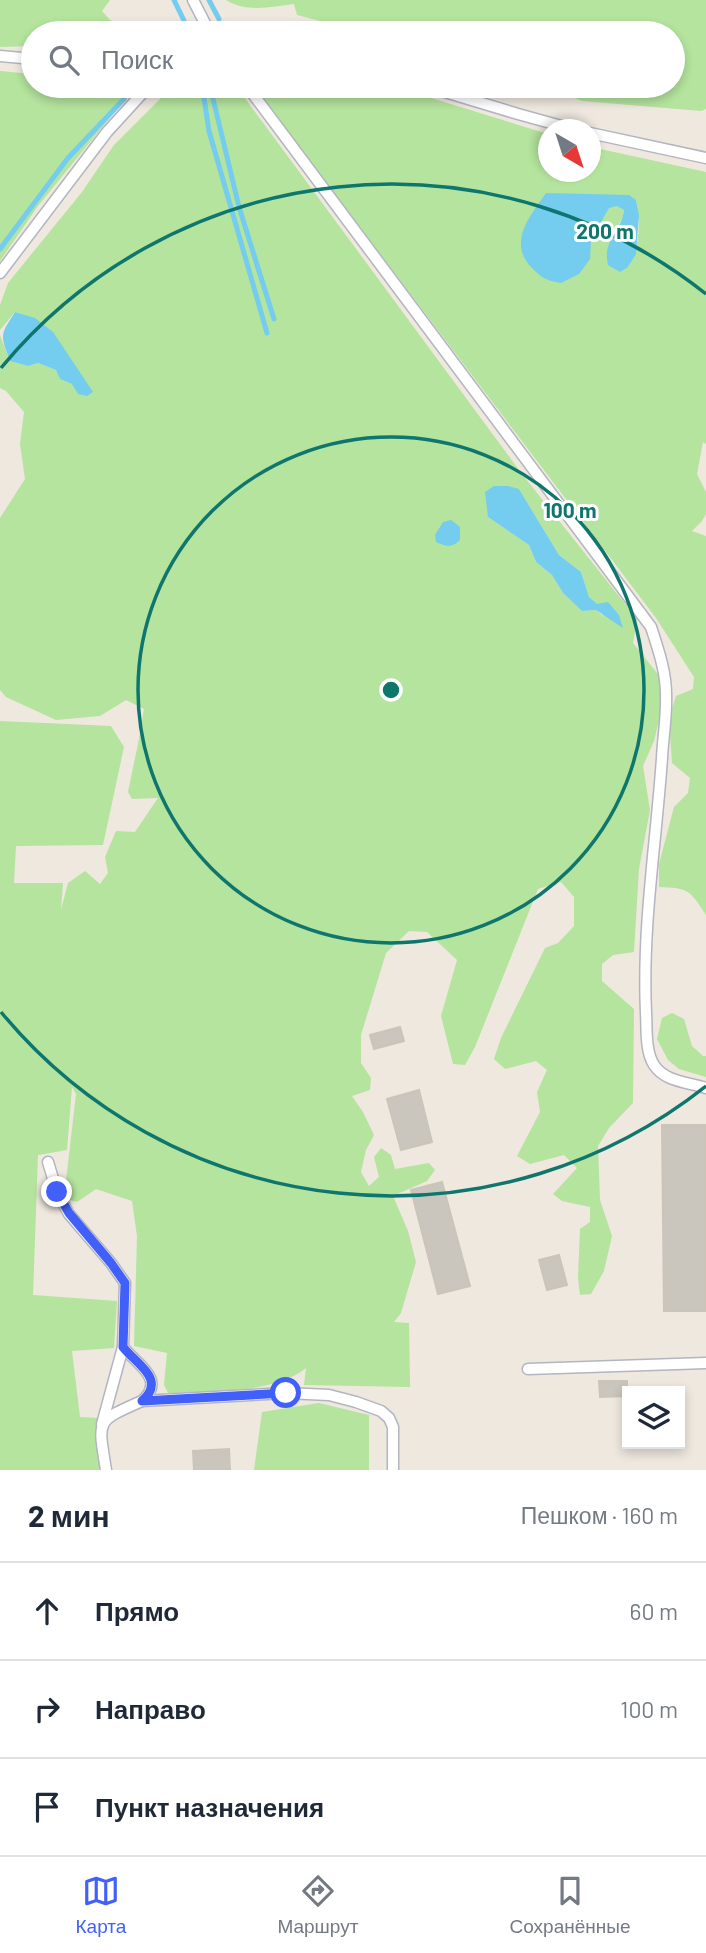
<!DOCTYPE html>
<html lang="ru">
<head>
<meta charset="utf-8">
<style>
  :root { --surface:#fff; --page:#f2f2f3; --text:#1f2937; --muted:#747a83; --line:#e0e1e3; --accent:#4160f9 }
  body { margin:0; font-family:Barlow,sans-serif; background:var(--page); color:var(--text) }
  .controls { position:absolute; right:21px; bottom:21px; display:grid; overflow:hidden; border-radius:0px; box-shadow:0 4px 10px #0003 }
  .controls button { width:63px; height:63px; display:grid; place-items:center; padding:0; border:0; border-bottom:2px solid var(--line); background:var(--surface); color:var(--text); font:35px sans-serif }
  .compass { position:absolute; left:538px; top:119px; width:63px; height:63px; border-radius:50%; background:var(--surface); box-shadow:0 4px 10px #0003; rotate:141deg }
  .stop { position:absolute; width:21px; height:21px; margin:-16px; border:5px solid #4160f9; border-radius:50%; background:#fff }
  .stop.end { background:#4160f9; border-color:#fff; box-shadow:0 2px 7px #0008 }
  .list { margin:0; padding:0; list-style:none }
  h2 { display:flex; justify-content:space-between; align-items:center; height:91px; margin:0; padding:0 28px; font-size:30px }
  h2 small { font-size:23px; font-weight:400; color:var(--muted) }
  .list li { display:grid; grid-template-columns:46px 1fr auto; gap:21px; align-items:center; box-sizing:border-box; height:98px; padding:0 28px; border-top:2px solid var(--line) }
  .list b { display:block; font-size:26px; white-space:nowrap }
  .list em { font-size:23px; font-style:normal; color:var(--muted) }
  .icon { flex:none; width:38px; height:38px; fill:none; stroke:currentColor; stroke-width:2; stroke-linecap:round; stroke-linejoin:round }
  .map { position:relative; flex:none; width:706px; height:1470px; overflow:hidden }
  .search { position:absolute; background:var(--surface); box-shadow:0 4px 10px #0003; left:21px; right:21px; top:21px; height:77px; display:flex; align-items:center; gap:18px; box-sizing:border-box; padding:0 24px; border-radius:38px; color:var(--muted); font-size:26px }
  .sheet { height:385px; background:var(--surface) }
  nav { display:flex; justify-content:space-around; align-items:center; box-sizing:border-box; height:98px; border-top:2px solid var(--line); background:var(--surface); font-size:19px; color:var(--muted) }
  nav a { display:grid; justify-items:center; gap:4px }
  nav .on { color:var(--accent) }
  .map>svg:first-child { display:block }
</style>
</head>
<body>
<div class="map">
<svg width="706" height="1470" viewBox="0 0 706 1470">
  <rect width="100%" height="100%" fill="#eee8df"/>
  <g fill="#b4e49d" fill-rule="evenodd">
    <polygon points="0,0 110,0 102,11 110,20 150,33 33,33 33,46 0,47"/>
    <path d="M226,0h480v109l-5,2 -119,-10 -37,-15h128v-53h-306l-70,-18 -3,-11c-23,3 -47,9 -68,-4z"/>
    <polygon points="0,71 33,74 33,86 119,86 125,99 38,206 0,261"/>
    <path d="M173,86h20l-2,11 25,-4 -2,-7h22l286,388 115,145 -4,24 28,35 1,30 -8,33 -11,25 7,44 -11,59 -5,83 -21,3 -11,9v17l32,28 -1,94 -24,25 -11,18 2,54 12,36 -8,35 -13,23 -11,1 -2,-17 2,-49 10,-7v-15l-28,-6 -9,-7 24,-26 -13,-13 -34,9 -13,-8 23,-44 -3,-20 10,-22 -11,-9 -31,8 -11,-10 7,-21 44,-90 13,-5 16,-17v-29l-13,-15 -23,7 -63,158 -10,18 -12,-1 -12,-48 16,-56 -30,-28 -18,-1 -23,22 -25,82v28l10,15 -1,12 -18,6 11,16 11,23 -8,15 -5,22 8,14 10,-9 -5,-20 7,-9 10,7 4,14 34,-6 6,7 -8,11 -34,15 15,35 8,31 -15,51 -7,9 15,1 1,64 -106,-2 2,-17c-31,26 -98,23 -138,25l-4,-8 3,-32 -33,-7 3,-110 -5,-35 -36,-12 -19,13 -13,-4 12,-104 -4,-7 -5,63 -29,5 -5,140 84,6 -3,47 -42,3 8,66 18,1 5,52h-103v-749l111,5 13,21 -21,98 -87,1 -2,37h49l-2,27 7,-27 17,-12 15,13 8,-11 -3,-16 11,-26 19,1 23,-34 -26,1 -4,-7 11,-53 5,-30 -18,-9 -26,16 -44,4 -50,-23 -6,-7v-172l25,-39 -5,-35 4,-32 -18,-21 -6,-3v-53l10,26 18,5 10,-3 18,7 4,9 12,5c-15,-41 -11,-58 -57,-72l-15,18v-25l8,-22 74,-91 32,-47zM519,489l40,66 22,17 8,25 7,7 8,13 -8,-7 -14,1 -19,-18 -11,-18 -16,-13 -7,-17 -41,-28z"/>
    <path d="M253,86h139l156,48v38h42l1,-25 115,25v272l-3,-2 -6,32 9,18v22l-4,7 -10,10 14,5v379c-16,-25 -17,-27 -47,-28v-23l15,-57 14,-14 2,-15 -18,-15 -3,-44 7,-23 17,-7 1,-12 -38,-59zM546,193l90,7c5,22 4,47 -8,67l-17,-30 12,-20 1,-8 -7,-3 -8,1 -18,33z"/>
    <polygon points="672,1013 684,1019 692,1046 703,1056 706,1056 706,1077 679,1069 668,1060 657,1039 662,1018"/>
    <polygon points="319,1403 369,1415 369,1470 254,1470 262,1412"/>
  </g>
  <g fill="#74ccee">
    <path d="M546,193l83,2 7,5 3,15 -3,39 -8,13 -8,5 -12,-7c-6,-25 14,-34 16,-55l-7,-4 -8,2 -18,32 -1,19 -11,15 -18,9c-15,-3 -18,-4 -29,-15 -25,-25 -2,-52 14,-75z"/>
    <path d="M15,312l20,6 18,14 40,60 -6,4 -9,-2 -6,-10 -12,-5 -4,-9 -18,-7 -10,3 -18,-5c-10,-28 -10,-25 5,-49z"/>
    <polygon points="494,486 508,486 519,489 559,555 581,572 589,597 597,604 608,602 619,615 623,628 596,610 582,611 563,593 552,575 536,562 529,545 488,517 485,492"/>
    <path d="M451,520l9,7v13c-9,8 -13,7 -24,2l-1,-7 8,-13z"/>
  </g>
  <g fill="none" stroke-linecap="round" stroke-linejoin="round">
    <g stroke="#74ccee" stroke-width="5">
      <polyline points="174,0 189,31"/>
      <polyline points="209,0 219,19"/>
      <polyline points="210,86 239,207 274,319"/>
      <polyline points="204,98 209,131 267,333"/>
      <polyline points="0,249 68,158 124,99"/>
    </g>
  </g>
  <g fill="#cac6be" stroke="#cac4b9" stroke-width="2">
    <polygon points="400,1027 404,1041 374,1049 370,1035"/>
    <polygon points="419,1090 432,1142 401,1150 387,1099"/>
    <polygon points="662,1125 706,1125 706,1311 664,1311"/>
    <polygon points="442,1182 470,1286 438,1294 411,1190"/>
    <polygon points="559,1255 567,1285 547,1290 539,1260"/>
    <polygon points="599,1381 627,1381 627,1396 600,1397"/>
    <polygon points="229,1449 230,1470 194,1470 193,1451"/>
  </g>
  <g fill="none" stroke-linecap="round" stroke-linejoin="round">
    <defs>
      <g id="service">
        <polyline points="193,0 210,33"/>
        <polyline points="0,56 33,59"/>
        <path d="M247,86l404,541c7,22 15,44 15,67 1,21 -3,43 -4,64 -6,86 -20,169 -16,255 1,16 -1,38 8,52 11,17 34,17 52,23"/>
        <polyline points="425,86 518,114 576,130"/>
        <polyline points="590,133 706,158"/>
        <polyline points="0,273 107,132 149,86"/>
        <path d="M48,1162l9,30 12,22 42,49 14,20 -2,64c13,17 44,32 19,54"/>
        <polyline points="528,1369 706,1363"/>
        <polyline points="102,1424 123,1347"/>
        <path d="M106,1470c-8,-51 -11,-48 36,-69l144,-8 43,2 27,7 25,9 8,7 4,9v43"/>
      </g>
    </defs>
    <use href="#service" stroke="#b3b5c0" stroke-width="13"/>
    <use href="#service" stroke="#fff" stroke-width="10"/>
  </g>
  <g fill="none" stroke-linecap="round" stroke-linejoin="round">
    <path stroke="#4160f9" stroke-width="9" d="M57,1192l12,21 42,50 14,20 -2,64c13,17 44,32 19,54l144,-8"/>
  </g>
  <g fill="none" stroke="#0f766e" stroke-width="3.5">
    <circle cx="391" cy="690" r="253"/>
    <path d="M706 1086A506 506 0 0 1 1 1012M1 368A506 506 0 0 1 706 294"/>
  </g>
  <circle cx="391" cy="690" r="10" fill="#0f766e" stroke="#fff" stroke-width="3.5"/>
  <g font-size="21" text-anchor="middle" font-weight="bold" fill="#0f766e" stroke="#fff" stroke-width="6" stroke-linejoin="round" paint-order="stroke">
    <text x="605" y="239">200 m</text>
    <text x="570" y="518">100 m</text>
  </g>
</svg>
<div class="controls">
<button><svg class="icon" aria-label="layers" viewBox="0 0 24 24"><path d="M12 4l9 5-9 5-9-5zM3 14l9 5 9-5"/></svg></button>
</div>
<svg class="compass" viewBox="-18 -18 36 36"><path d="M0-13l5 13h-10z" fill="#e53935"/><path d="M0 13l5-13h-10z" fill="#747a83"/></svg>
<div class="stop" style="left:286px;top:1393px"></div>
<div class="stop end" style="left:57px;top:1192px"></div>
<div class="search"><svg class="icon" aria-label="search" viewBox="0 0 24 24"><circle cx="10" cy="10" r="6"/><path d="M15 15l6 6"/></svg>Поиск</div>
</div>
<section class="sheet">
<h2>2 мин<small>Пешком · 160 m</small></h2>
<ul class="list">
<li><svg class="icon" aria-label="ahead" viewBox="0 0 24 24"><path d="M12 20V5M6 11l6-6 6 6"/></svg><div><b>Прямо</b></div><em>60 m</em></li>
<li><svg class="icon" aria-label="right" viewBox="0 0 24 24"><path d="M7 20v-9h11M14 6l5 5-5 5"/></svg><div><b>Направо</b></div><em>100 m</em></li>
<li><svg class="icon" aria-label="arrive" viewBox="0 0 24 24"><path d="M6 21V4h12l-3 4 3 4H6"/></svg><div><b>Пункт назначения</b></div></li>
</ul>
</section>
<nav>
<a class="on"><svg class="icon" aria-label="map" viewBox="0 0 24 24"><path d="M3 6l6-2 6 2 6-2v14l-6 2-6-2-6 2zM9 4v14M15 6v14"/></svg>Карта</a>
<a><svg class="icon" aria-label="directions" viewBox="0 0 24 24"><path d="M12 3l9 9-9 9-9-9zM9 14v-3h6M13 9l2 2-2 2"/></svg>Маршрут</a>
<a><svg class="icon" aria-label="saved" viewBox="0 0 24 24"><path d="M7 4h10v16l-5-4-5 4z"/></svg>Сохранённые</a>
</nav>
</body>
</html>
